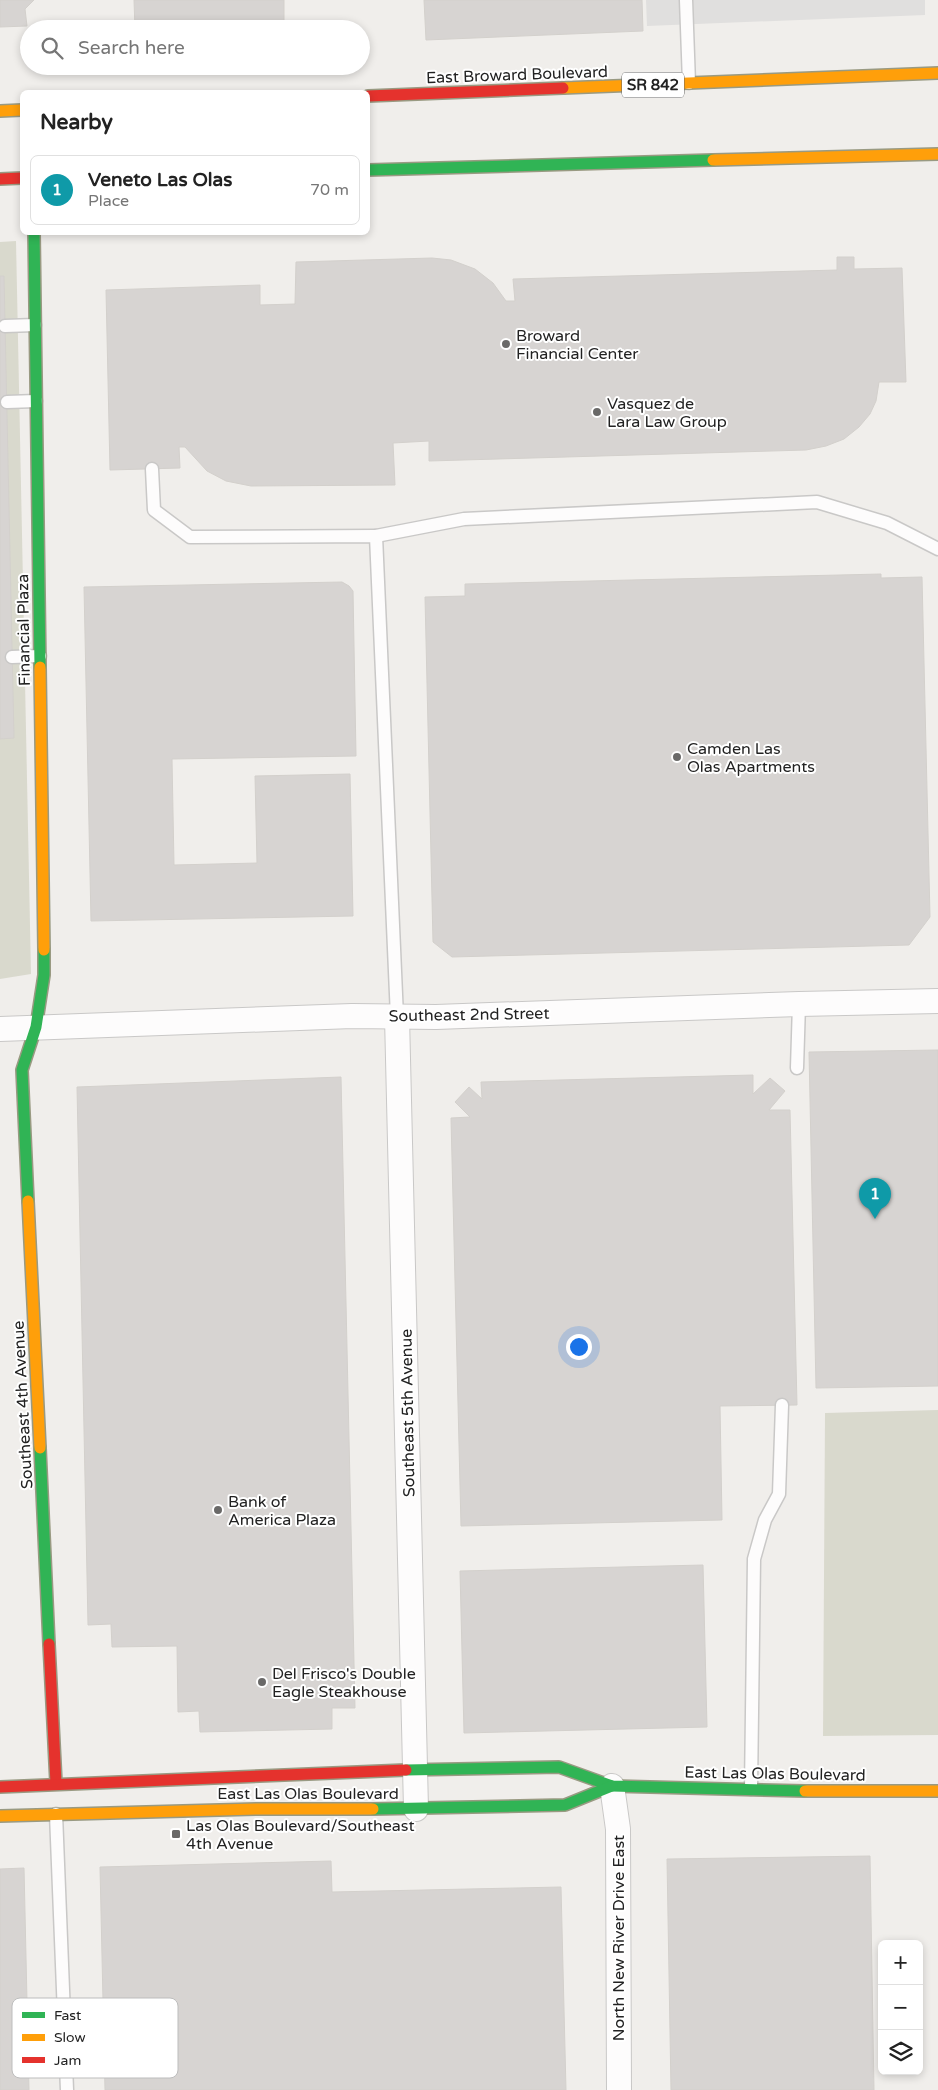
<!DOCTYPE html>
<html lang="en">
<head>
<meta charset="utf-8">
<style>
  :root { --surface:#fff; --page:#f2f2f2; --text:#222; --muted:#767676; --line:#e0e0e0; --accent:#d93025 }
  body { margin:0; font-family:"Varela Round",sans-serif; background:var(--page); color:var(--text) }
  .controls { position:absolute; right:15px; bottom:15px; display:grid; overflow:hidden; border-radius:8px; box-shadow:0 2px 8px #0003 }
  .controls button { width:45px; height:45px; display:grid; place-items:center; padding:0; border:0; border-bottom:1px solid var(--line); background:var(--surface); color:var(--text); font:25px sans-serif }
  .you { position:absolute; left:578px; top:1346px; width:18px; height:18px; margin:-12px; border:4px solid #fff; border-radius:50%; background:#1a73e8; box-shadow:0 0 0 8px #1a73e833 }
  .badge { display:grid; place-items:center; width:32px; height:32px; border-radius:50%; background:var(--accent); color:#fff; font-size:16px; font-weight:700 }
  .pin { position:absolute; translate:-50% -41px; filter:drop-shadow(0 1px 2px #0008) }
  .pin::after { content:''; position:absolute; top:26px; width:18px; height:15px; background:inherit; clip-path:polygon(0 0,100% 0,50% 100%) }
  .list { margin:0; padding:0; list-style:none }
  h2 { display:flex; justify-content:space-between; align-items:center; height:65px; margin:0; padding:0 20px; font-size:21px }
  h2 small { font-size:16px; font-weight:400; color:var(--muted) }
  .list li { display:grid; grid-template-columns:32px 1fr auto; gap:15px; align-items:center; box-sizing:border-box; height:70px; margin:0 10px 10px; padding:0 10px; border:1px solid var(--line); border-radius:8px }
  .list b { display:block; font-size:19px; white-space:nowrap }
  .list p { margin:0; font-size:16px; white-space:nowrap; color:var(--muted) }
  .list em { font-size:16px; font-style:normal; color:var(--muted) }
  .icon { flex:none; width:28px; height:28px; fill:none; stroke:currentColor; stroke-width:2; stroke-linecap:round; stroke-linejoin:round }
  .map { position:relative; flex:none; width:938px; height:2090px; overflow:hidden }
  .search { position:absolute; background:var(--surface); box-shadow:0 2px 8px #0003; left:20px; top:20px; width:350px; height:55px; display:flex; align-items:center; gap:12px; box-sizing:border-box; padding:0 18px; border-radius:28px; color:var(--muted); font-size:19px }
  .panel { position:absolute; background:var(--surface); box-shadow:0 2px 8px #0003; left:20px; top:90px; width:350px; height:145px; border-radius:8px }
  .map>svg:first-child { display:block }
</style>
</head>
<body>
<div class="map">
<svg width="938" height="2090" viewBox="0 0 938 2090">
  <rect width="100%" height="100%" fill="#f0eeeb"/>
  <g fill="#d9d9cd">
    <polygon points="16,241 31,974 0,979 0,242"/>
    <polygon points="938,1410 938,1735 823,1736 825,1413"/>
  </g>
  <polygon fill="#e0dfde" points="646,0 925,0 925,15 647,26"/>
  <g fill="#d7d4d2" stroke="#d3d0cc">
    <polygon points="0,0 34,0 25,9 27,26 0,27"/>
    <polygon points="134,0 284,0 284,29 135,29"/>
    <polygon points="424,0 642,0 643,31 426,40"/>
    <polygon points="837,257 854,257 854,269 902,268 906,382 879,382 876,401 870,414 859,427 844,439 826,446 806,450 429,461 429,441 393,443 395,485 251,486 226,481 207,471 185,447 179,447 180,468 110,470 106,290 260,285 260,305 295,304 296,262 432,258 451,260 475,269 493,283 506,301 515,301 513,279 837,270"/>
    <polygon points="0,276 4,276 14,738 0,739"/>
    <polygon points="881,574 881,578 922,577 930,917 909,945 452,957 433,942 425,597 465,596 465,584"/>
    <polygon points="342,582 349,586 353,591 356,756 172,759 174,865 257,863 255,776 350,774 353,916 91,921 84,587"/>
    <polygon points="938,1050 938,1386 816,1388 809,1052"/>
    <polygon points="753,1075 753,1094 770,1078 785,1091 769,1110 790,1110 797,1405 720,1406 722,1520 461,1526 451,1118 470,1117 455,1102 469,1087 482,1099 481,1082"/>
    <polygon points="341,1077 355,1708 332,1708 332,1729 200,1732 199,1711 178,1712 177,1646 112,1647 111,1624 88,1625 77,1087"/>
    <polygon points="703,1565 707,1727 464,1733 460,1571"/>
    <polygon points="870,1856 874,2090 671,2090 667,1859"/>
    <polygon points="331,1861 332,1892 561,1887 566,2090 105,2090 100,1867"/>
    <polygon points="24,1868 29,2090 0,2090 0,1869"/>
  </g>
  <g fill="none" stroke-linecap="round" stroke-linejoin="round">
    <defs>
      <g id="lane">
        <polyline points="686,0 689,83"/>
        <polyline points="5,326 35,325"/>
        <polyline points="7,402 36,401"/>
        <polyline points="152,469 154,510 190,537 376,536 397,1017"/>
        <polyline points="376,536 464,519 817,502 887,523 938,549"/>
        <polyline points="12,657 40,656"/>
        <polyline points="797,1068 799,1004"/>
        <polyline points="751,1789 754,1559 765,1520 779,1494 782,1405"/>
        <polyline points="56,1814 67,2090"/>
      </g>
      <g id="street">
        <polyline points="397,1017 416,1809"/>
        <polyline points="0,1029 352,1016 436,1017 799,1004 938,1001"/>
        <polyline points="612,1786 618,1829 619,2090"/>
      </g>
      <g id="fast">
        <polyline points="368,170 713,160"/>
        <polyline points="34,232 40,667"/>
        <polyline points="28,1201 22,1070 36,1027 44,975 44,950"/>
        <polyline points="40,1448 49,1644"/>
        <polyline points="406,1770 559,1767 612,1786 805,1791"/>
        <polyline points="373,1809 565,1805 612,1786"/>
      </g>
      <g id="slow">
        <polyline points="563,88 938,73"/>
        <polyline points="0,111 22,110"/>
        <polyline points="713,160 938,154"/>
        <polyline points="40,667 44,950"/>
        <polyline points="28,1201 40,1448"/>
        <polyline points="805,1791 938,1791"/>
        <polyline points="0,1816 256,1809 373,1809"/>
      </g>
      <g id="jam">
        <polyline points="368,96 563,88"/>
        <polyline points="0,179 22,178"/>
        <polyline points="49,1644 56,1783"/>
        <polyline points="0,1787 406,1770"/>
      </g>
    </defs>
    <use href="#lane" stroke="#c9c8c7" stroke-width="15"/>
    <use href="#street" stroke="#c9c8c7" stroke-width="26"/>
    <use href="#fast" stroke="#999a82" stroke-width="14"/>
    <use href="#slow" stroke="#999a82" stroke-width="14"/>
    <use href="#jam" stroke="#999a82" stroke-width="14"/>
    <use href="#lane" stroke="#fdfcfc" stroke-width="12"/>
    <use href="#street" stroke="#fdfcfc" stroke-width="24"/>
    <use href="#fast" stroke="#30b455" stroke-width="11"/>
    <use href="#slow" stroke="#ff9f0a" stroke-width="11"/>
    <use href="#jam" stroke="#e5322d" stroke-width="11"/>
  </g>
  <g fill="#6a6968" stroke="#fff" stroke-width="2">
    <circle cx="506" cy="344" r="5"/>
    <circle cx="597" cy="412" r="5"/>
    <circle cx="677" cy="757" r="5"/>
    <circle cx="218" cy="1510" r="5"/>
    <circle cx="262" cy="1682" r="5"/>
    <rect x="171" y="1829" width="10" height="10" rx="2.5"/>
  </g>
  <g text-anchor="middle" stroke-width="4" stroke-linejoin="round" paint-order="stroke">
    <rect fill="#fff" stroke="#646464" stroke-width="1" x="622" y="72.5" width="62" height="25" rx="4"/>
    <g font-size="15" font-weight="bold" fill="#222">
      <text x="653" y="90">SR 842</text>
    </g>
    <g font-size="16" fill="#222" stroke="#fff">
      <text transform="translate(517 74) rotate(-2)" y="6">East Broward Boulevard</text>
      <text transform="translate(23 630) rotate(-91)" y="6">Financial Plaza</text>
      <text transform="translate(469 1014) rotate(-1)" y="6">Southeast 2nd Street</text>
      <text transform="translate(22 1405) rotate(-93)" y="6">Southeast 4th Avenue</text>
      <text transform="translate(407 1413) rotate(-91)" y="6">Southeast 5th Avenue</text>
      <text transform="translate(775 1773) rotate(1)" y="6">East Las Olas Boulevard</text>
      <text x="308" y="1799">East Las Olas Boulevard</text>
      <text transform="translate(618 1938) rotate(-90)" y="6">North New River Drive East</text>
    </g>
    <g font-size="16" fill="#222" stroke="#fff" text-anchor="start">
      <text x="516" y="341">Broward<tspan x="516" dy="18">Financial Center</tspan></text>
      <text x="607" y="409">Vasquez de<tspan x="607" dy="18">Lara Law Group</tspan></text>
      <text x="687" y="754">Camden Las<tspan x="687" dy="18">Olas Apartments</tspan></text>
      <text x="228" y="1507">Bank of<tspan x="228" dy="18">America Plaza</tspan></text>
      <text x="272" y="1679">Del Frisco's Double<tspan x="272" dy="18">Eagle Steakhouse</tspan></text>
      <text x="186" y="1831">Las Olas Boulevard/Southeast<tspan x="186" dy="18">4th Avenue</tspan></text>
    </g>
  </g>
  <rect x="12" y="1998" width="166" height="80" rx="8" fill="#fff" stroke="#bdbdbd" stroke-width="1"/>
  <rect x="22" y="2012" width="23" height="6" fill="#30b455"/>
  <rect x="22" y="2034" width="23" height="7" fill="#ff9f0a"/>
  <rect x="22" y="2057" width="23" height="6" fill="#e5322d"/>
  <g font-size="14" fill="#222">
    <text x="54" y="2020">Fast</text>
    <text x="54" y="2042">Slow</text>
    <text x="54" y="2065">Jam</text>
  </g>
</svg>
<div class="controls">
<button>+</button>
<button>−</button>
<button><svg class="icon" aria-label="layers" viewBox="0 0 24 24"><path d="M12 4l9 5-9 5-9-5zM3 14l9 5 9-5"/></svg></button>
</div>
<div class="you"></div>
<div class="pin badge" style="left:875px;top:1219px;background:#0f9aa8">1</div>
<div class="search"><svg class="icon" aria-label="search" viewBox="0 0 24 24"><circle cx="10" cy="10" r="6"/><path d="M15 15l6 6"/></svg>Search here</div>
<section class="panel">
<h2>Nearby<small></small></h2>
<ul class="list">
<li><span class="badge" style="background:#0f9aa8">1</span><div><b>Veneto Las Olas</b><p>Place</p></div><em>70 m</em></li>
</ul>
</section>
</div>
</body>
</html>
